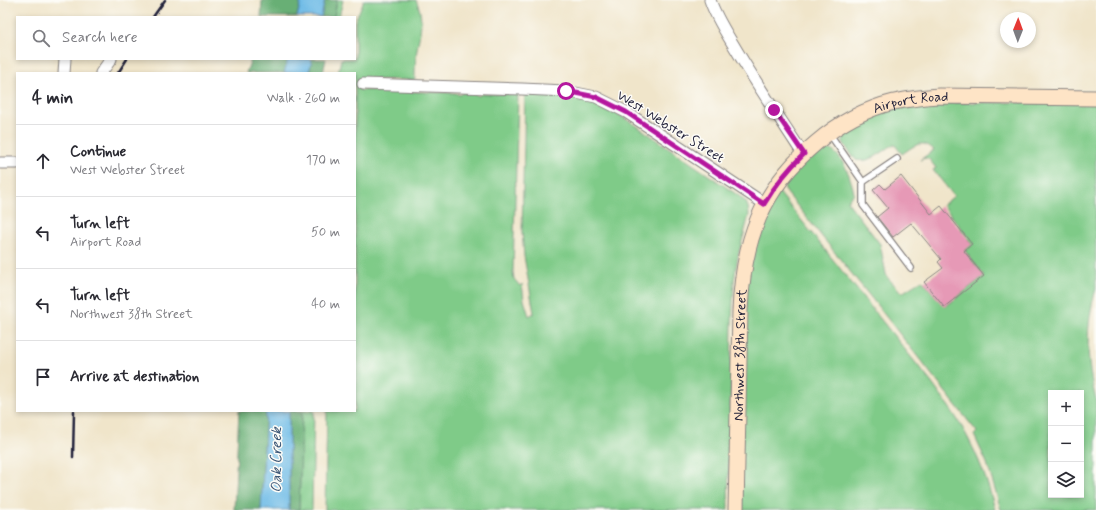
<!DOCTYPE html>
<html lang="en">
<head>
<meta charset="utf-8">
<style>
  :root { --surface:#fff; --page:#f2f2f3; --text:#2b2b33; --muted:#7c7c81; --line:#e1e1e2 }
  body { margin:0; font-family:Mynerve,sans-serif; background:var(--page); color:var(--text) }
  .controls { position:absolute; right:12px; bottom:12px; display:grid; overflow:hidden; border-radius:0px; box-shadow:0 2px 6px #0003 }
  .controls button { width:36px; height:36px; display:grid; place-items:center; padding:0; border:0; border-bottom:1px solid var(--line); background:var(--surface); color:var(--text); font:20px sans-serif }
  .compass { position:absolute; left:1000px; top:12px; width:36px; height:36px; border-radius:50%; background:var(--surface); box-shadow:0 2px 6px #0003; rotate:1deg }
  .stop { position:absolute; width:12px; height:12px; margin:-9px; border:3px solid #b5179e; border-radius:50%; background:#fff }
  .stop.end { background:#b5179e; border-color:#fff; box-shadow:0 1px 4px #0008 }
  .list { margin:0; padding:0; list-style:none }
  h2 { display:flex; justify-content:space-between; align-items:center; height:52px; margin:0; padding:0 16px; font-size:17px }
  h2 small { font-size:13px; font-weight:400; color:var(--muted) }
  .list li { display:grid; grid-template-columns:26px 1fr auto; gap:12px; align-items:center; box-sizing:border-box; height:72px; padding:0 16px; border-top:1px solid var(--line) }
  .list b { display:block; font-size:15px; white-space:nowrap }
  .list p { margin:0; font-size:13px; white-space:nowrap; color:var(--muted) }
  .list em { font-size:13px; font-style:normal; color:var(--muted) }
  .icon { flex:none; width:22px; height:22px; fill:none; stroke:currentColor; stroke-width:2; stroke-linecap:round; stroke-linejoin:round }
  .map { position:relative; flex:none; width:1096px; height:510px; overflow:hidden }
  .search { position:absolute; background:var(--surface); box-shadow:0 2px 6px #0003; left:16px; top:16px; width:340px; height:44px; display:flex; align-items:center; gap:10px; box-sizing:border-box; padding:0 14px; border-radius:0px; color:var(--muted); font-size:15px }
  .panel { position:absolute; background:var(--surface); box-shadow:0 2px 6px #0003; left:16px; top:72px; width:340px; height:340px; border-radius:0px }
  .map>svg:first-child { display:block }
</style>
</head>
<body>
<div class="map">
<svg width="1096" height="510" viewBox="0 0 1096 510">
  <rect width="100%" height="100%" fill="#fdfcf7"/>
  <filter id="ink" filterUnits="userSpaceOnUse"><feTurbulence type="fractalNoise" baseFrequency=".025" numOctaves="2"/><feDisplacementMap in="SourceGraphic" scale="8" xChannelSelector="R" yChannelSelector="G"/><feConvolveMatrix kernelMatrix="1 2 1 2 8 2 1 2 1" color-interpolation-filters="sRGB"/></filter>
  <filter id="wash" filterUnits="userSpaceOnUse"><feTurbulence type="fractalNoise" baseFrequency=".012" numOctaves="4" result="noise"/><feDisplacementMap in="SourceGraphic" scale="16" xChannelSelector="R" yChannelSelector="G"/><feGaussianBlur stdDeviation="0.9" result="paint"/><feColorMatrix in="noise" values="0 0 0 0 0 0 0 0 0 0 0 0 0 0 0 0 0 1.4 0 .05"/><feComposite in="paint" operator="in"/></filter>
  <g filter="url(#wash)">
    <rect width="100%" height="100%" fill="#f0e5ca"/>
    <g fill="#7fcb88" stroke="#507662" fill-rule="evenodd">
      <polygon points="337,0 343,0 339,17 334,17"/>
      <path d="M364,0h52c10,21 2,36 0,57 -1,7 -1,15 -1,23l-56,-1v11l97,3 3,2 3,-2h13l3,3 3,-2h37l-5,178 1,7 6,7 2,-2 2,16 5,16 5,-3 -10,-57 -2,-24 3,-138 29,1 20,2 36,12 24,15 105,72 7,6 2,5 1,8 -11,41 -4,25 -2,42 -4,187h-403l2,-99h28v-338h-17l3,-14h14v-38z"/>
      <path d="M1096,102v187c-11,37 -10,74 0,110v111h-95l-14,-47 -13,-28 3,-3 -108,-137 -82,-102 -2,-3 -1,-5c7,-8 14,-16 21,-24 3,-3 5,-7 8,-9 24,-16 38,24 41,41l-7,8 33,43 6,30 1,3 15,16 20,-13 23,27 39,-31 -19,-25 8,-7 -30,-39 11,-9 -21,-26 3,-2 -7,-9 -4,-1 -5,2 14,-10c-12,-12 -20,-4 -32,4l-8,-10c-12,8 -23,19 -38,16l-8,-10 -5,-8v-7l1,-4 8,-9 60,-19zM1051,393h30v102h-30z"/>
      <path d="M778,191l153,191c13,18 27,36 37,56 12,23 21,47 27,72h-255l4,-206 6,-48z"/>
      <polygon points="302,411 314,411 312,510 299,510"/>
    </g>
    <g fill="#67af74" stroke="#446858">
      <polygon points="262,0 301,0 297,17 261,17"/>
      <polygon points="325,0 337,0 334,17 321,17"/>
      <polygon points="251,59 289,59 285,73 246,73"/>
      <polygon points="312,59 326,59 323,73 309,73"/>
      <polygon points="239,411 266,411 261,510 234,510"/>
      <polygon points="289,411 302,411 299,510 289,510"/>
    </g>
    <g fill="#6cbae6" stroke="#476e90">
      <polygon points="301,0 325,0 321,17 297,17"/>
      <polygon points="288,59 312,59 309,73 284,73"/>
      <polygon points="266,411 289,411 289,510 261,510"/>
    </g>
    <g id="blocks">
      <polygon fill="#e699b6" points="901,176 931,214 941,206 972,244 964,251 984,276 944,307 924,282 943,268 938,262 941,259 911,223 893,237 877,217 888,208 873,190 880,184 885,189"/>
    </g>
  </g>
  <g filter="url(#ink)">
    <use href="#blocks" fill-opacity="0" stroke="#898482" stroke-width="1"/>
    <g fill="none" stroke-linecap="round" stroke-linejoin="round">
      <defs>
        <g id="lane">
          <polyline points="829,133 863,182 863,205 911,268"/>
          <polyline points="863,182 897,159"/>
        </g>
        <g id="street">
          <path d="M710,0c6,18 17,34 27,51 21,35 44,69 66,103"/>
          <polyline points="64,73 65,59"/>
          <polyline points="101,73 111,59"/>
          <polyline points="363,84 522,89 566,91 596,97 626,112 765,204"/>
          <polyline points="0,163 17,163"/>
        </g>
        <g id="secondary">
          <path id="s1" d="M736,510l4,-199c3,-70 21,-122 76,-168 22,-19 49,-34 78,-41 15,-3 29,-5 45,-6l157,2"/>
        </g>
      </defs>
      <use href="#lane" stroke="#898482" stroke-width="8"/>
      <use href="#street" stroke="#898482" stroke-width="13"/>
      <use href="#secondary" stroke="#898482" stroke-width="17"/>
      <use href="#lane" stroke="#fff" stroke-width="5.5"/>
      <use href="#street" stroke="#fff" stroke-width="11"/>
      <use href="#secondary" stroke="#fee4c6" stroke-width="15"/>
      <g stroke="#22223b" stroke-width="2.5">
        <polyline points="153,17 165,0"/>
        <polyline points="118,73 127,59"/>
        <polyline points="73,457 74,411"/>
      </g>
    </g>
  </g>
  <g fill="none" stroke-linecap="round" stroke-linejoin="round" filter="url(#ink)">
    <path stroke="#b5179e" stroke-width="5" d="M566,91l30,6 30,15 138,92c12,-20 23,-34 40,-50l-30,-44"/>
  </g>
  <g text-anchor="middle" stroke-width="3" stroke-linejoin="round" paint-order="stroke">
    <g font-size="14" fill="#22223b" stroke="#fdfcf7">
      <text dy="5" stroke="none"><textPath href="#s1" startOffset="495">Airport Road</textPath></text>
      <text transform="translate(671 126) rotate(32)" y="5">West Webster Street</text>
      <text dy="5" stroke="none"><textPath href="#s1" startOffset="155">Northwest 38th Street</textPath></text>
    </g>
    <g font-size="15" font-style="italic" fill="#3c5777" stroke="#fdfcf7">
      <text transform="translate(276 460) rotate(-90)" y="5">Oak Creek</text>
    </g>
  </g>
</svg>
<div class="controls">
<button>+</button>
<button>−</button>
<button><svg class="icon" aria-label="layers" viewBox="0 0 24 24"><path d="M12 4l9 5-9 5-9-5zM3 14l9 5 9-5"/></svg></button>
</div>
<svg class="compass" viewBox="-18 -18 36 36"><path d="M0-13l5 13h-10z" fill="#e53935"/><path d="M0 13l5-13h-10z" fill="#7c7c81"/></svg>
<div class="stop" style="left:566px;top:91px"></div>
<div class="stop end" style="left:774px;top:110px"></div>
<div class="search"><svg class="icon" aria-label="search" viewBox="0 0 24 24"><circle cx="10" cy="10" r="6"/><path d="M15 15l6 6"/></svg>Search here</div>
<section class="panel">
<h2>4 min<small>Walk · 260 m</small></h2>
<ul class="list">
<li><svg class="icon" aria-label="ahead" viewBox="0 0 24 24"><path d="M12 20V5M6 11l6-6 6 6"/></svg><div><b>Continue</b><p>West Webster Street</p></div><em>170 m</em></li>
<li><svg class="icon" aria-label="left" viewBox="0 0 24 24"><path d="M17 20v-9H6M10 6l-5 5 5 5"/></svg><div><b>Turn left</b><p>Airport Road</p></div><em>50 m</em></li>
<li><svg class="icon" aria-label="left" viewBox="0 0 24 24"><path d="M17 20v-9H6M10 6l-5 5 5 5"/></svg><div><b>Turn left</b><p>Northwest 38th Street</p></div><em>40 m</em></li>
<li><svg class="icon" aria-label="arrive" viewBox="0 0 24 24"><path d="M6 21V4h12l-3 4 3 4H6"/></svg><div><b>Arrive at destination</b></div></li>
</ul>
</section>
</div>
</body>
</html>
